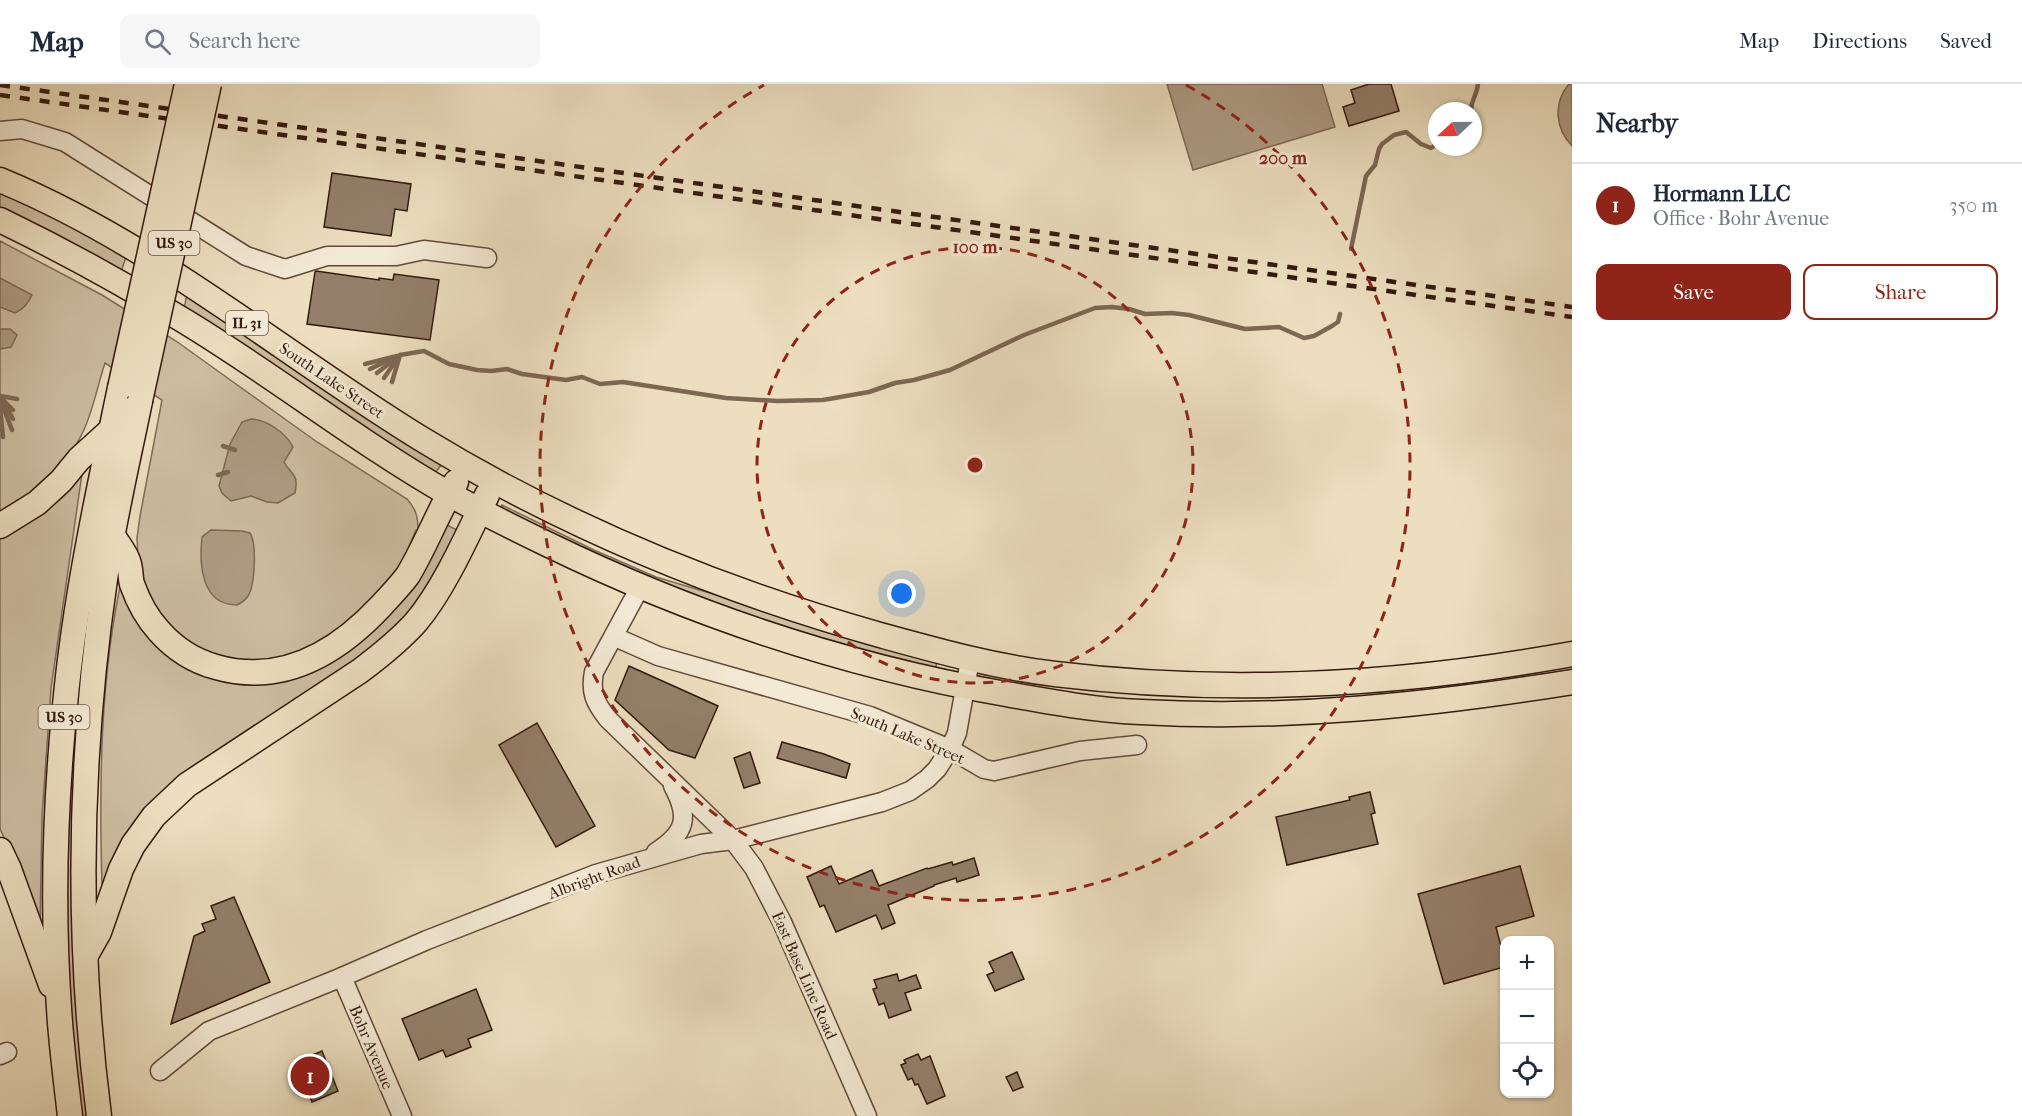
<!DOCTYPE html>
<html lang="en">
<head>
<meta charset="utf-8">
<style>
  :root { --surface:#fff; --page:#f6f6f7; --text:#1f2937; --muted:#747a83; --line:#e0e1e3; --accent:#8f2418 }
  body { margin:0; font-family:"IM FELL French Canon",serif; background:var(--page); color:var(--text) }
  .controls { position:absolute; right:18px; bottom:18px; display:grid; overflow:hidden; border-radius:12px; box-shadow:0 2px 4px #0004 }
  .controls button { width:54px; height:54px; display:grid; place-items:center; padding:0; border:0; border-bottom:2px solid var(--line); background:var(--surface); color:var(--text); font:30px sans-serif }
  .compass { position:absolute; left:1428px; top:18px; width:54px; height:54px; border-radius:50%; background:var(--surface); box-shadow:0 2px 4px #0004; rotate:248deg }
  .you { position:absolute; left:902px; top:510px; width:21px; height:21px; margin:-15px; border:4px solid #fff; border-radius:50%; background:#1a73e8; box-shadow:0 0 0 9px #1a73e833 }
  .badge { display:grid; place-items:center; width:39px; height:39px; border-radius:50%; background:var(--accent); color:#fff; font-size:20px; font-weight:700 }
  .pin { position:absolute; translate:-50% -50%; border:3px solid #fff; box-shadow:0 2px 6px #0006 }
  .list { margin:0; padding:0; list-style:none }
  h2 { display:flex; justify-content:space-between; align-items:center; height:78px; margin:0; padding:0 24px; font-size:26px }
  h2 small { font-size:20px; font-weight:400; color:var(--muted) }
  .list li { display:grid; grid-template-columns:39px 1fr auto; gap:18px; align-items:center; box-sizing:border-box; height:84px; padding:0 24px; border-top:2px solid var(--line) }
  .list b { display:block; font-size:22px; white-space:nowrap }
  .list p { margin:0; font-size:20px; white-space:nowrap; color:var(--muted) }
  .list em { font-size:20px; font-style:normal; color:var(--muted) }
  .actions { display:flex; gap:12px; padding:18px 24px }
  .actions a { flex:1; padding:14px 0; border:2px solid var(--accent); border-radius:12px; text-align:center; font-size:21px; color:var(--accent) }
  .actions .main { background:var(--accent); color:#fff }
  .icon { flex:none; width:33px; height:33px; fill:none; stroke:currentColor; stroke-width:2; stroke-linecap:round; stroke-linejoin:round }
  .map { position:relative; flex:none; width:1572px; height:1032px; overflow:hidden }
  header { display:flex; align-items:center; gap:36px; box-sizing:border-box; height:84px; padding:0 30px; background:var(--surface); border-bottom:2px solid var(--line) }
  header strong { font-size:28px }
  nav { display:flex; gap:33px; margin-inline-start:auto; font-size:21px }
  .search { width:420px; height:54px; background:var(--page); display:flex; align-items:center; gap:15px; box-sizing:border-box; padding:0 21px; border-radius:12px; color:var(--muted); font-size:22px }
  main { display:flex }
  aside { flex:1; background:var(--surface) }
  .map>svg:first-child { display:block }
</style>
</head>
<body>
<header>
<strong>Map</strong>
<div class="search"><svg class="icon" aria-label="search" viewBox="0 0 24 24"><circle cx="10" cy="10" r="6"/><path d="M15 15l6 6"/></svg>Search here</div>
<nav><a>Map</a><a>Directions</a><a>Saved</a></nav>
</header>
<main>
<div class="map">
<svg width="1572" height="1032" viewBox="0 0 1572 1032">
  <rect width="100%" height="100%" fill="#ecdebf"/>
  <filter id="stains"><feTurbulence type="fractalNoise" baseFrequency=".00333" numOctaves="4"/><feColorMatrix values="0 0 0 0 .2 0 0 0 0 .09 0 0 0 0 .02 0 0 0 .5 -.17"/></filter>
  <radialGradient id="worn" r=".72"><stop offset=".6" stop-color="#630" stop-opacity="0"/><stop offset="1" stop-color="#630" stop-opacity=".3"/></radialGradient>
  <g fill="#cdbda1" stroke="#806b57" stroke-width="1.5">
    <polygon points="0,109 21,116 127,170 121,188 0,126"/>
    <path d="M0,157l102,54 74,46 141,101 90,57c9,10 11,18 11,31h-2l-15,35 -9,16 -51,50 -49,26 -34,6 -48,-9 -30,-17 -28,-32 -7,-17 -7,-29 -1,-21 3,-22 22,-116 -57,-37c-8,24 -12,49 -23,71 -18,37 -51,59 -82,82z"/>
    <polygon points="187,209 442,380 435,389 184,226"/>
    <polygon points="83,383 51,604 42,733 40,843 15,777 0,745 0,453"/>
    <polygon points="502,421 594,466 656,493 937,577 935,587 818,557 662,502 499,426"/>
    <path d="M445,440l12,6c-22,46 -42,80 -79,115l-151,102 -121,139 -4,-1c-3,-102 -2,-207 20,-308l55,81 139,8z"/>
    <polygon points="95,484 89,1032 80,1032 70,944 65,780 73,635"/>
  </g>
  <g fill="#ad9b82" stroke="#7d6753" stroke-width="1.5">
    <polygon points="1167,0 1322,0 1335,43 1193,86"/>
    <path d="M1569,0h3v62c-17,-18 -19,-43 -3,-62z"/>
    <path d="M0,194l32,17c-4,8 -8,14 -17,18l-15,-6z"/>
    <polygon points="0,245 10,245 17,251 11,263 0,265"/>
    <path d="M251,335c15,0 35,14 42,28l-9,15c8,14 15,12 11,31l-17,10 -11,-1 -16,-6 -20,5 -9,-8 -3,-7 11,-42 12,-22z"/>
    <path d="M211,446l31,1 8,2c7,11 5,52 -2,63 -3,5 -7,7 -11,9 -36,0 -38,-41 -35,-68z"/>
  </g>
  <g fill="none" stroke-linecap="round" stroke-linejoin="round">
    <g stroke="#7d6753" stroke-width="4.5">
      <path d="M1471,27c0,-11 6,-16 7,-27"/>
      <polyline points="1351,165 1366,92 1375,81 1379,65 1382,60 1394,51 1406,48 1421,60 1431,64 1434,62 1437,53"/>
      <polyline points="365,280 397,272"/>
      <polyline points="370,285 389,276"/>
      <polyline points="377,289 400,271 424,267 449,280 477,286 491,287 507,285 522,290 566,296 582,293 600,300 623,298 726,314 777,317 823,316 869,308 895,299 914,296 950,286 1024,251 1095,224 1112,223 1129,225 1145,230 1172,229 1189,231 1245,245 1279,243 1304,254 1314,252 1332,242 1338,238 1340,230"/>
      <polyline points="384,294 397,275"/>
      <polyline points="392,298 400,271"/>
      <polyline points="0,312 17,315"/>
      <polyline points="0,313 13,326"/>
      <polyline points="0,315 12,346"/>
      <polyline points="5,321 13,335"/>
      <polyline points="0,323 3,353"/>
      <polyline points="223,362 235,366"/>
      <polyline points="218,391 228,388"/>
    </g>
  </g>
  <g fill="#947f6a" stroke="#34190d" stroke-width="1.5">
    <polygon points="1369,0 1391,0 1399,27 1349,42 1343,23 1355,19 1351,6"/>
    <polygon points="332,89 411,100 407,127 395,125 391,152 324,143"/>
    <polygon points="316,187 379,196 379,194 393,196 394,190 439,196 430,256 307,240 315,188"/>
    <polygon points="629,582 718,622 695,674 669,666 615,616"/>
    <polygon points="537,639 595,742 556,763 499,661"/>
    <polygon points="782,658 824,670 850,680 846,694 777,674"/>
    <polygon points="750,668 760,699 744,704 734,674"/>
    <polygon points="1370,708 1375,729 1371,730 1378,760 1287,781 1276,733 1350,716 1349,713"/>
    <polygon points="974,774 979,791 957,798 956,794 934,801 934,802 888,821 895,839 882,845 876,831 836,848 824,821 820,823 807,793 831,782 839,800 872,786 879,802 927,784 928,785 952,778 953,781"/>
    <polygon points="1520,782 1534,832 1496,843 1504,874 1504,883 1444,900 1418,810"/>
    <polygon points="234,813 270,898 171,940 194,852 205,847 202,840 216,835 211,822"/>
    <polygon points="1012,868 1024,895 995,907 987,891 994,888 989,878"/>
    <polygon points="897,890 899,897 916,891 921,904 905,909 911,926 889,934 884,919 879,921 873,905 877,904 874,896"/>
    <polygon points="476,905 492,946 468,955 471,963 446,973 443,966 419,976 402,935"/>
    <polygon points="322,967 338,1007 312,1018 296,978"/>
    <polygon points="918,970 921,976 930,972 945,1012 927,1020 918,1000 915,1001 912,994 908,996 901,981 906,979 904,976"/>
    <polygon points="1017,988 1023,1003 1013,1007 1006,993"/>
  </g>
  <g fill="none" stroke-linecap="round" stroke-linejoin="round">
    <defs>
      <g id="minor">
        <polyline points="0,47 22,45 65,58 246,172 285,185 327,172 396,172 424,166 487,174"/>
        <path d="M640,503l-46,85c-4,20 1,31 14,47l125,121 21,28 28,54 85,194"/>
        <polyline points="615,553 658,572 870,632 950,665 984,685 994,687 1080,667 1137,661"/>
        <path d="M656,768c30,-19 34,-35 17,-66"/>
        <polyline points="342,893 402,1032"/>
        <polyline points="0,971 7,968"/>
        <polyline points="160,987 209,947 342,893 427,856 596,790 701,760 733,756 882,718 910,707 927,695 937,685 950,665 957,649 970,576"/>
      </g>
      <g id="major">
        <path d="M0,96c153,63 280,172 420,258 142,87 300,152 460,197 58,16 115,32 175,39 172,21 347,11 517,-20"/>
        <path d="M0,136c64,31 126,65 186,102 89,54 172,120 263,172 32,18 65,34 98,50 146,71 299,122 459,150 45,8 89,16 135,18 144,8 289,-7 431,-30"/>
        <polyline points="0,442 37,419 61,397 79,375 111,346"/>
        <path d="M112,450c5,9 13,18 16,27 3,7 2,16 4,23 6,17 15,34 27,47 15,17 35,30 57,36 66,19 121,-14 165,-61 9,-10 19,-20 27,-31 18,-30 30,-63 48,-93"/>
        <polyline points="0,766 9,785 51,901"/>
        <path d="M86,871l13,-23 22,-63 12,-24 21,-29 33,-31 173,-114c20,-15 39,-30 56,-49 28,-33 52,-88 71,-127"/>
        <path d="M70,1032c-4,-36 -9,-72 -11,-108 -7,-101 -4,-203 6,-303 10,-107 33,-212 55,-317"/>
        <path d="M99,1032c-23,-179 -20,-359 6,-537 9,-60 23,-119 35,-178"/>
      </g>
    </defs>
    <use href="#minor" stroke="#624a3a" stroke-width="21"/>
    <use href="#major" stroke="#34190d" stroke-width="27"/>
    <use href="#minor" stroke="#f3ead5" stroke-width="18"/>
    <use href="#major" stroke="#ecdebf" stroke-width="24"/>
    <g stroke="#34190d" stroke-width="4.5" stroke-dasharray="10 10" stroke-linecap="butt">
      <polyline points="0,1 1572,223"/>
      <polyline points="0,11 1572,233"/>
    </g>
    <defs>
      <g id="major-bridge">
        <polyline points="120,304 187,0"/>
        <polyline points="140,317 209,0"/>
      </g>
    </defs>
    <use href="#major-bridge" stroke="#34190d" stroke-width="27" stroke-linecap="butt"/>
    <use href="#major-bridge" stroke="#ecdebf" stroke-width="24"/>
  </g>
  <g fill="none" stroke="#8f2418" stroke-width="3" stroke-dasharray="10 8">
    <circle cx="975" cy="381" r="218"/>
    <path d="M1186 1A435 435 0 1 1 764 1"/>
  </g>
  <g text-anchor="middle" stroke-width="6" stroke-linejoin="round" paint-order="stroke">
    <g fill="#f3ead5" stroke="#6d5849" stroke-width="1.5">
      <rect x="148.5" y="147" width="51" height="24" rx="4.5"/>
      <rect x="226" y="227" width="42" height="24" rx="4.5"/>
      <rect x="38.5" y="621" width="51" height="24" rx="4.5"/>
    </g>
    <g font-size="15" font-weight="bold" fill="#34190d">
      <text x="174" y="164">US 30</text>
      <text x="247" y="244">IL 31</text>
      <text x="64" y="638">US 30</text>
    </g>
    <g font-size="16" fill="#34190d" stroke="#f3ead5">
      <text transform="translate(332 296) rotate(34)" y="6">South Lake Street</text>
      <text transform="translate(908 651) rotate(23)" y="6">South Lake Street</text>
      <text transform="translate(594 793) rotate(-20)" y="6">Albright Road</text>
      <text transform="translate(805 891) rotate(66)" y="6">East Base Line Road</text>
      <text transform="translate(372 963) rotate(67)" y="6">Bohr Avenue</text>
    </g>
  </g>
  <circle cx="975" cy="381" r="9" fill="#8f2418" stroke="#f3ead5" stroke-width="3"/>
  <g font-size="18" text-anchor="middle" font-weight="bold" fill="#8f2418" stroke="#f3ead5" stroke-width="6" stroke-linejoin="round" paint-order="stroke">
    <text x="1283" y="80">200 m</text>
    <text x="975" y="169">100 m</text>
  </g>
  <rect width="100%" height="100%" filter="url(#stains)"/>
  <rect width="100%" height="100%" fill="url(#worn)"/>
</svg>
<div class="controls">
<button>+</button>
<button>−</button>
<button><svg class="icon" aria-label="locate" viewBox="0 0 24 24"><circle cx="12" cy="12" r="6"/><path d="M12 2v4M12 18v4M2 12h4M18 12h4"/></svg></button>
</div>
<svg class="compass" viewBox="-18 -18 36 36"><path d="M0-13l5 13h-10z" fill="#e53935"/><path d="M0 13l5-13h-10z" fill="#747a83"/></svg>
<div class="you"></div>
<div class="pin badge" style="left:310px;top:992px">1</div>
</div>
<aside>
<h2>Nearby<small></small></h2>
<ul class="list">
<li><span class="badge">1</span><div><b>Hormann LLC</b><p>Office · Bohr Avenue</p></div><em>350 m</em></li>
</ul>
<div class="actions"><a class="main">Save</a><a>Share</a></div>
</aside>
</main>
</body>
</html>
